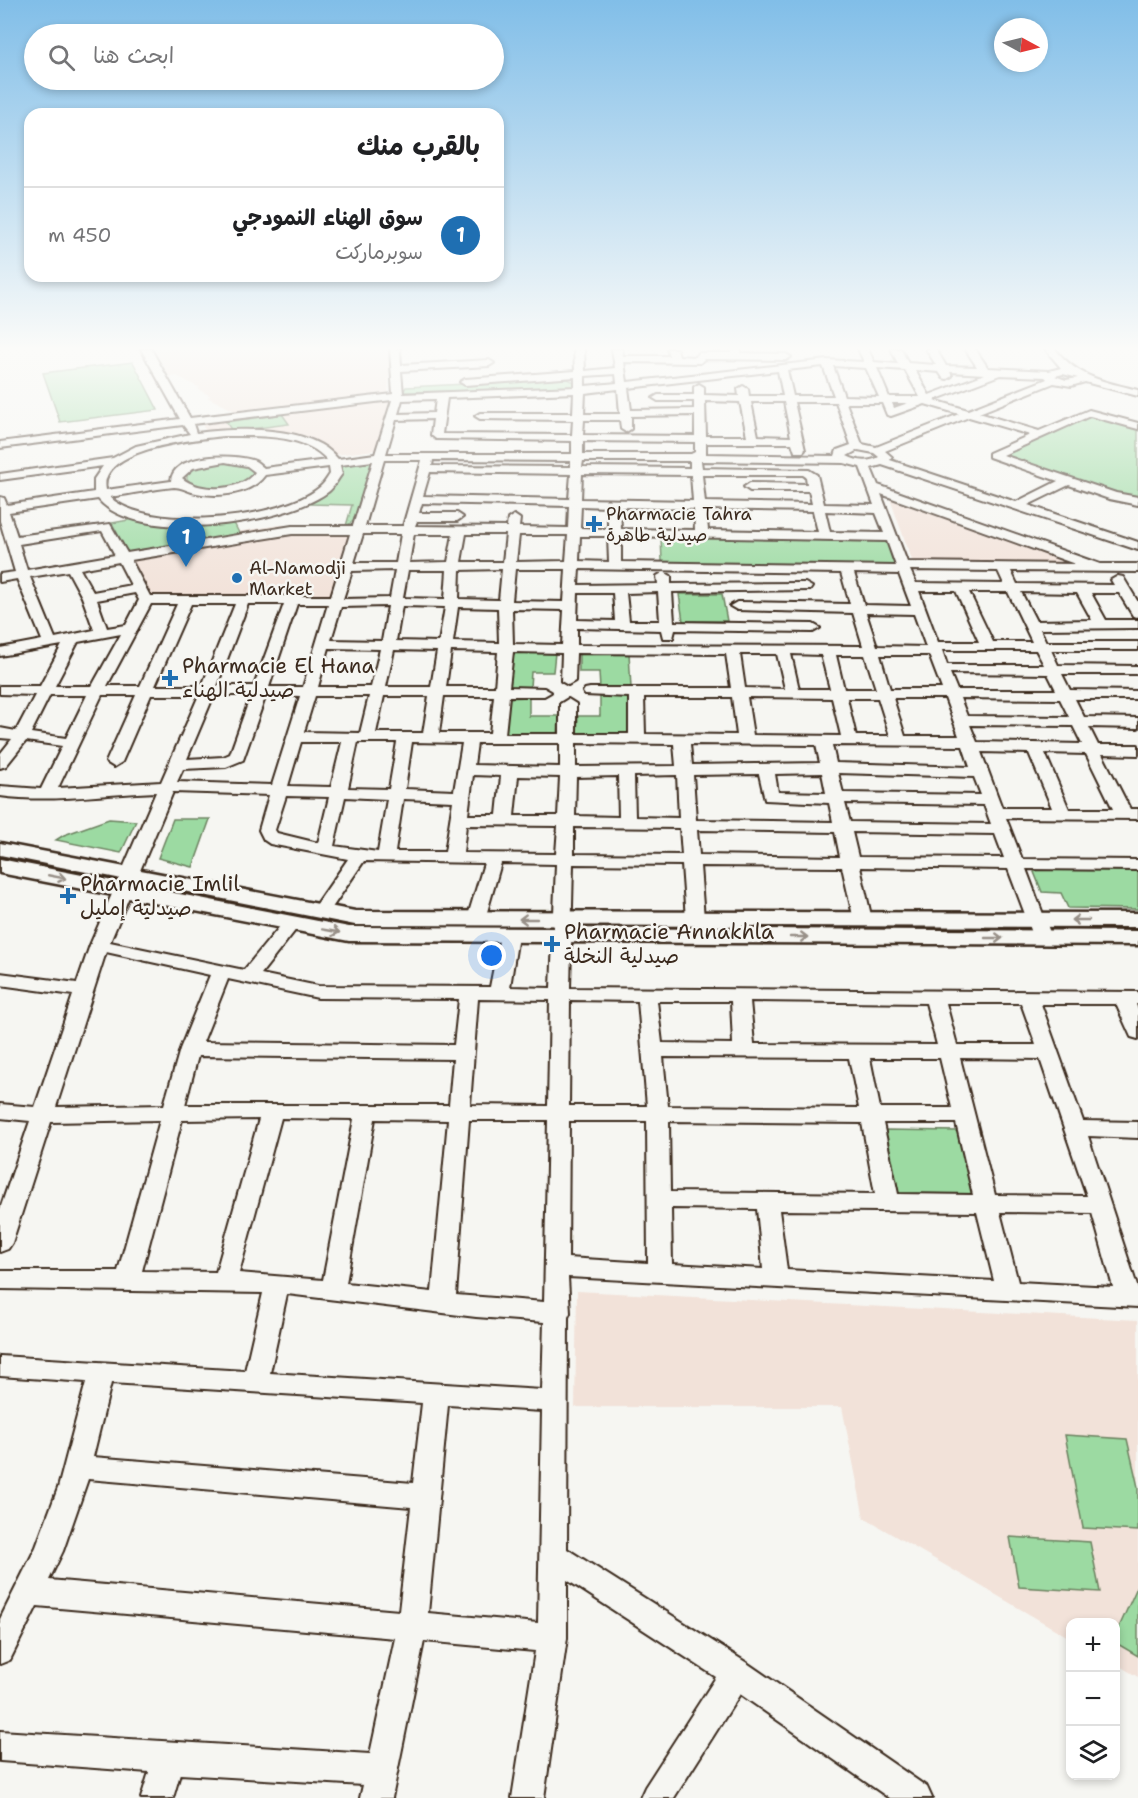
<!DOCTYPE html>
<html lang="ar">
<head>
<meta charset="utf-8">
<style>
  :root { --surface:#fff; --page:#f2f2f2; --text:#202124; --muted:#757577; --line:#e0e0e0; --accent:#1f6fb2 }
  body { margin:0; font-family:"Shantell Sans","Playpen Sans Arabic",sans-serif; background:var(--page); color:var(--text); direction:rtl }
  .controls { position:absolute; right:18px; bottom:18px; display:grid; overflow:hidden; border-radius:12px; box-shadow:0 3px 9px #0003 }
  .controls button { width:54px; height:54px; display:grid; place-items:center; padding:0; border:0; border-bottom:2px solid var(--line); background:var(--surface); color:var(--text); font:30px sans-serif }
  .compass { position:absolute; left:994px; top:18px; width:54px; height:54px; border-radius:50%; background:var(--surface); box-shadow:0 3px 9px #0003; rotate:97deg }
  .you { position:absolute; left:492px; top:956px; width:21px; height:21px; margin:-15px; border:4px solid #fff; border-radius:50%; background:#1a73e8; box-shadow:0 0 0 9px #1a73e833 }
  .badge { display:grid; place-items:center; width:39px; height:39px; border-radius:50%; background:var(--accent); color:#fff; font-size:20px; font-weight:700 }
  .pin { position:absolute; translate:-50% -50px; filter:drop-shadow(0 2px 3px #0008) }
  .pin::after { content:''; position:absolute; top:32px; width:21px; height:18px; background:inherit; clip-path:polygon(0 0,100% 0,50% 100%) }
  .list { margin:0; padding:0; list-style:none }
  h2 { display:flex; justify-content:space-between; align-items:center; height:78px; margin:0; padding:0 24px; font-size:26px }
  h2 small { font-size:20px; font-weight:400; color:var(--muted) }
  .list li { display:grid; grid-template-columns:39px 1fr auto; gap:18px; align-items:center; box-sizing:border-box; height:96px; padding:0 24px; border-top:2px solid var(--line) }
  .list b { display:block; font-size:22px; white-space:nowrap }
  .list p { margin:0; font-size:20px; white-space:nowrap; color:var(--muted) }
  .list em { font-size:20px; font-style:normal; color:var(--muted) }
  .icon { flex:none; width:33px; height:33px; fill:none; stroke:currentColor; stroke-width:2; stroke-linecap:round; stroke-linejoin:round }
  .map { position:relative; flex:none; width:1138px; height:1798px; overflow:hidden; direction:ltr }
  .search { position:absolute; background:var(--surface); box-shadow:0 3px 9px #0003; left:24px; top:24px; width:480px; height:66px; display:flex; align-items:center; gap:15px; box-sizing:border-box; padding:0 21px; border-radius:33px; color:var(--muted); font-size:22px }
  .panel { position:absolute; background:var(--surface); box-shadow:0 3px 9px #0003; left:24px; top:108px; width:480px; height:174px; border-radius:18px; direction:rtl }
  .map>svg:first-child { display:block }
</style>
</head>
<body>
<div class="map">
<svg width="1138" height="1798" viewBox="0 0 1138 1798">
  <rect width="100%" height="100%" fill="#f6f6f2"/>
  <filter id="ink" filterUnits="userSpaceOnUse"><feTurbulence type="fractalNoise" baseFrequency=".0167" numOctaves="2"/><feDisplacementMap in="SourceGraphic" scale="12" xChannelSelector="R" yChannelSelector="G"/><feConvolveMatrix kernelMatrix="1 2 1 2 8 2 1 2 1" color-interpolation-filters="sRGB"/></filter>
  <g filter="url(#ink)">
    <g fill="#f2e2d9">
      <polygon points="154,349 387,349 390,363 388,393 235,411 207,397 211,396 197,389 200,388 177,376 169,377"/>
      <polygon points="391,399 375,450 335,455 328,450 284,435 207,433 201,423"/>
      <polygon points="890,499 896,499 1068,560 1063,564 913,563"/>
      <polygon points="279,525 364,526 339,604 139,604 113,552"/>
      <polygon points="577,1291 1138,1320 1138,1677 1116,1664 1116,1622 1070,1622 1070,1638 864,1518 842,1407 575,1407"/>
    </g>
    <g fill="#9cdaa2" stroke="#6c8260" stroke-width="1.5">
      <polygon points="133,362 158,410 60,422 43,373"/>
      <polygon points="567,379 575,382 572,389 403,392 406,387"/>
      <polygon points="282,414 289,424 232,431 226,422"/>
      <polygon points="1089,417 1097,417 1138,428 1138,499 1119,496 1000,456 999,454"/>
      <path d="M372,461l-17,59 -9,6 6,-21 -42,-1c17,-9 32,-18 31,-39z"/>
      <path d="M213,463c14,-1 33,-3 41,10 -10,18 -53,21 -67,6v-4l9,-7z"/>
      <path d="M134,519c33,9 66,7 100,4l6,12 -112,19 -16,-31z"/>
      <polygon points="661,537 883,539 887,540 896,567 667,564 662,561"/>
      <polygon points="679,594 722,594 727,621 683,621"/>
      <polygon points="509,653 555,653 553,672 531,672 530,687 506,687"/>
      <polygon points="579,653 629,653 631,688 600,689 599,672 579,672"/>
      <polygon points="529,697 529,716 559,716 558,734 502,734 505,698"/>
      <polygon points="600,697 631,697 633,735 577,734 578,716 600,716"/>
      <polygon points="109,819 136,821 121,853 56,840 64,835"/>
      <polygon points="173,819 210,819 193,867 158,858"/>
      <polygon points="1038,870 1138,870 1138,909 1068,908 1061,893 1042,892 1034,872"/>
      <polygon points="882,1130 959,1131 975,1195 894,1194"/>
      <polygon points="1065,1435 1127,1439 1138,1487 1138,1531 1083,1528"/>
      <polygon points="1010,1537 1090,1542 1100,1592 1019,1587"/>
      <polygon points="1138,1585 1138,1656 1116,1643 1116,1634"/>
    </g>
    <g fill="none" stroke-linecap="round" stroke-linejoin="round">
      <defs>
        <path id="minor" d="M141,349h10l39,69 203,-24 -3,-45h10l1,16 88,-5 5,3 -5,3 -88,5 2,23 172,-7v-10l-110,8 -5,-3 5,-3 110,-8 -1,-22h10l1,22 30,-3 -3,-19h10l1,7h46l-2,-7h10l2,7 16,1 4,-4h32v-4h10l-1,4 46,1 5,3 -5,3 -82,-1 -4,4 -76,-1 3,20 200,-22 37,2 -6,-13h10l6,13 24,2 -7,-15h10l7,14 28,2 -10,-16h10l10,17 31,1 -12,-18h10l13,19 61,3 12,-3 -16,-19h10c24,29 47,32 83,41v6l-53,-14 -14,4 -17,-3 -75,30 60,18 50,-21 49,13v6l-48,-13 -87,39 113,38 22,4v8l-29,-6 -40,-14 -41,20 110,37v8l-256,-85 -11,3 7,17 222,79h38v8l-127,-1 6,13 97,1 -3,-5 7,-4 5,1 15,25v15l-5,-1 -14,-23h-28l15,27h32v8l-98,1 6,13h92v8h-87l7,15 80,1v8h-76l8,16 68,1v8h-63l9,18 54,1v10l-49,-1 9,18h40v10l-36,-1 28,55h8v10l-132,-1 16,41 116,1v10l-112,-1 26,69 -2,4h-14l-2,-4 -26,-69 -148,-2 12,53 -3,4h-12l-3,-4 -12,-53 -142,-1 4,53 -3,4h-12l-3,-4 -4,-54 -109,-1 -3,124 568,4v12h-2l2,6v29l-7,-2 -15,-33h-75l42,117 55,1v16l-50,-2 50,153v18l-570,-30 2,36 -2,4 -1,232 180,114 180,124 5,11h-43l-149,-104 -66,104h-34l5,-11 71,-110 -149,-97v58l-23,160h-32l23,-147 -111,-10 -32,157h-32l3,-13 -183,-11 -7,24h-32l8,-26 -149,-11v-30l370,23 25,-116 -358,-32 -27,54 -10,4v-45l36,-72 22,-59 28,-106 -86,-6v-20l245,15 18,-78 -263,-4v-18h118l42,-151 -109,2 -39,121 -4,6 -8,3v-43l30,-88 -30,-3v-14l35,3 38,-112 -73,-10v-12l77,10 13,-38 66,-153c-52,2 -105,11 -156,4v-10l41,3 21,-43 -36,-5 -20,25 -6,2v-14l12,-15 -12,-1v-10l16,3 19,-36 -35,-1v-8h40l22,-41 -62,11v-8l42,-8 -25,-61 -17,3v-8l15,-2 -15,-51v-24l4,1 3,7 87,-13v-13l9,-13 -103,14v-6l113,-16 23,-12 54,-12 -7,-9 -183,23v-6l180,-23zM823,366l11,30h-41l-6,-26zM833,366l33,2 13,29 -35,-1zM877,368l28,2 15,27h-31zM915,370l24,2 4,6 4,1 5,-3 -2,-4 35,2 -56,21zM778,371l5,25h-34l-1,-7 -5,-3 -5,3 1,7 -35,-1v-8l-5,-3 -5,3v8h-36l-5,3 5,3h36v8l-63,1 -3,-22zM616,374l1,9 -32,3v-10zM1063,374l15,4 -12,2 -11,-4zM1000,375l45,2 2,2 -79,31 -34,-10zM618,389l2,25h-36l1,-21zM574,393l-1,20h-93l-5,3 5,3 93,1 -1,15 -130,-1 5,-36zM436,399l-2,14 -36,1 4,-14zM392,400l-17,54 -37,5c-28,-35 -101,-31 -142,-26l-3,-9zM705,401l35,1 7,34h-41zM751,402h33l7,35 -33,-1zM794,402h42l15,43 -14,5 -2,6 -129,-2v-11h86l3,9h8l2,-2zM846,403h36l5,12 4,1 34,-12 34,10 -83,33 -14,-3zM892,403h16l-14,5zM695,415v21l-112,-1 1,-15h36l1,9 5,3 5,-3v-13zM969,417l61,18 -41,18v4l69,24 -42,21 -126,-42 2,-3 -7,-6zM433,419l-2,16 5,4 136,2v13h-186l10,-34zM224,436c32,0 80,-3 103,24l-63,8c-4,-3 -7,-7 -12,-8 -20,-6 -79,-7 -81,21l-65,9c-9,-42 91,-51 118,-54zM583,441l112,1v10l-4,2h-108zM858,450l16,3 5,4c-11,6 -22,4 -32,-1zM384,460h38l-19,66h-38zM433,460l138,1v6l-139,-1zM373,461l-20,65h-61l-165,27 -17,-29 -93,12 -8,-24 89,-13c38,46 186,26 230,-7 6,-4 9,-12 14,-18l-2,-9zM583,461h107v7l-108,-1zM701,461l143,2 16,4 14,38 -50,-1 -7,-29 -8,-5 -107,-2zM225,462l22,4 8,6c-14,20 -55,21 -73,6l11,-10zM329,467l1,7c-2,3 -5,8 -8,11 -35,35 -176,48 -212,12 21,-3 43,-8 64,-10 6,0 12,3 18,5 23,6 58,4 73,-17zM430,472l141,2 -2,25 -146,-3zM582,474l109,1 2,26 -112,-2zM702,475h101l3,2 1,7 -57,-1 -6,4 6,4h59l3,13 -107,-2zM881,494l194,70 -168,-2zM422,503l147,3 -1,22 -49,-1 1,-8 -6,-4 -6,4 -1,8 -92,-1 2,-5h40l6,-4 -6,-4h-38zM581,506l27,1v22l-28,-1zM620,507l74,2 1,21 -74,-1zM706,509l107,2 5,21 -110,-2zM825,511l51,2 8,20 -54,-1zM102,531l13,24 -88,15 -8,-26zM292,534h58l-19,62h-181l-19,-36zM363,534h38l-5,29h-42zM414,534h39l-5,28 -39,1zM466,534h40l-3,28h-42zM519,535h49l-2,26 -50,1zM580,536h28l1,26 -30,-1zM621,536l266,5 9,25 -275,-4zM119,562l12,23 -38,7 -13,-23zM502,569l-3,31 -40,-1 1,-29zM515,569h51l-2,33 -52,-1zM579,569l262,4 9,31 -113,-2 -7,4 7,4 116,3 10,33 -286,-1v-17l84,2 2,8h10l2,-8 138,2 7,-4 -7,-4 -139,-2 -2,-30 138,-2 2,-3 -7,-4 -134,1v-8l-7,-4 -7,4 1,8 -80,1zM395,570l-5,28 -47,1 9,-28zM408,570h39l-2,29 -42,-1zM910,570l88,1 6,13 -88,-1zM68,571l14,26 12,33 -39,8 -25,-61zM854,573l45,1 12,32 -47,-1zM919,591h37l23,51h-41zM658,592l2,29h-31l-3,-28zM969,592h39l24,50h-39zM1021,592l56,1 15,27 -56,1zM135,593l4,7 -13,25 -19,3 -10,-28zM578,593h35l2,28 -38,-1zM151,604h26l-37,82h-33zM191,604h44l-33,82h-47zM248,604h36l-30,82h-37zM297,604h31l-25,83h-34zM388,606l-6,35 -51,-1 10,-33zM402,606l43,1 -6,35 -43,-1zM458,607l40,1 1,35 -46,-1zM512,609l52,1 -2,35 -49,-1zM866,613l48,1 12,33 -49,-1zM121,634l-29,52h-37l23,-44zM329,648l51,1 -9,38h-53zM394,650l43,1 -6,36h-45zM942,650h94l8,15h-97zM451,651l47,1 -3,35h-49zM513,652l49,1 -1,28 7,4 7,-4 1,-28 150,1 5,34h-141l-5,1 -2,3 2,3 44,2v37h-53v-30l-8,-5 -8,5v30h-55l4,-38h35l7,-4 -7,-4 -35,-1zM740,654h37l8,35 -40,-1zM791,654l30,1 9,34h-31zM836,655h29l11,34h-32zM880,655h49l13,34h-52zM950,673l98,1 8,16h-99zM50,695h37l-21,43 -35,-5zM102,695h34l-30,67 8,5 8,-5 29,-67h48l-38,87 -103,6zM214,695h37l-21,59 -7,3 -36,2zM266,695l34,1 -28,89 -95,-3 6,-13 43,-2 17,-7zM315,696h54l-9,37 -56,-1zM384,696h45l-6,37h-47zM444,696h50l-4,37h-51zM644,697h88l5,38 -92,-1zM747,697l85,1 9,38 -88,-1zM847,698h31l12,38h-34zM893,698h52l14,38h-54zM960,698l100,1 9,18 -102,-1zM970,725l103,1 9,18 -105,-2zM301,742h41l-11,45 -43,-1zM358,742h39l-8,47 -41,-1zM412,742l50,1 -8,48 -49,-2zM477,743h83v24l-86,-2zM576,743l98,1 2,22 -100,1zM690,744l126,1 4,18 -128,2zM832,745l131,1 7,21 -134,-4zM981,752l48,1 23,55h-50zM1045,753l41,1 27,55h-44zM822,773l4,20 -48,-1 -3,-18zM838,773l136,4 7,18 -138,-2zM759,774l6,26 64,3 4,19 -137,-2 -3,-45zM473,775l28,1 -4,39h-29zM677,775l2,43 -44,-1 -1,-41zM518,776l42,1 -2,39h-44zM618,776l1,41 -44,-1 1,-39zM173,792l96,3 -10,35 5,10 6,4 78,15 -36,52 3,4h12l37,-54 120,2 -17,56 3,4h12l3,-4 16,-56 55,1 -5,124 -41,-1 8,-51 -2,-4h-14l-2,4 -10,51 -172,-1 -57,-12 40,-51 -3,-4h-12l-42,51 -134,-28zM286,796l43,1 -11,46 -41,-10 -2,-3zM345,797l42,2 -9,53 -44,-6zM403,799l50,2 -8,51h-50zM845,803l139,2 7,19 -141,-2zM466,825l92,1 -2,28 -93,-1zM574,827l106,1 2,27 -108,-1zM697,830l138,2 5,25 -141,-2zM852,832l143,2 9,24 -146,-1zM106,952l104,23 -30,74 -16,56 -108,2zM228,979l90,19 141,1 -5,46 -251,-3zM478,999l72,1 -2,106 -78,-1zM570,1000l68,1 9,105h-78zM657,1001h74l2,43 -71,-1zM750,1001l176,2 11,42 -183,-1zM946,1003h75l15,42h-79zM198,1056l255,3 -4,46h-264zM663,1057l186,1 10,50 -191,-2zM870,1058h70l12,50h-72zM960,1058l80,1 47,137 -92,-1zM281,1118l73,1 -31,161 -84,-7zM259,1119l-43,153 -74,-1 40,-151zM375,1119l73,1 -16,172 -86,-9zM469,1120h79l-4,182 -88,-7zM569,1121h78l1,142 -80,-5zM669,1121l193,2 13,71 -205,-2zM883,1123h73l17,72 -75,-1zM671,1208l86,1 6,60 -91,-5zM779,1210l198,2 17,69 -207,-11zM1000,1212l92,1 21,74 -95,-5zM287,1294l189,23 68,5 -2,68 -272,-17zM111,1383l311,20 -9,80 -320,-26zM448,1405l94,6 -4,212 -110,-10zM88,1479l323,28 -12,104 -350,-31 14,-29z"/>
        <g id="major">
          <polygon points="0,843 355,911 1138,913 1138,927 355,925 0,855"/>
          <polygon points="0,859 349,927 1138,931 1138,945 349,941 0,873"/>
        </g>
      </defs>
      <use href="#minor" stroke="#3b2a1e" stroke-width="4"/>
      <use href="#major" stroke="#3b2a1e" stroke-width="5"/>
      <use href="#minor" fill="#f6f6f2" fill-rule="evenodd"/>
      <use href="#major" fill="#f6f6f2" fill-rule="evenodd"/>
    </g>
    <defs><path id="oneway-shaft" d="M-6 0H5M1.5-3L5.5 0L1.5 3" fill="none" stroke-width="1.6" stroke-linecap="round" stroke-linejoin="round" transform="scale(1.5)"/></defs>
    <g stroke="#989088">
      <use href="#oneway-shaft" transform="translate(57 877) rotate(11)"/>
      <use href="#oneway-shaft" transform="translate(528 919) rotate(-180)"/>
      <use href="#oneway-shaft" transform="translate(1080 920) rotate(180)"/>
      <use href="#oneway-shaft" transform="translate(331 931) rotate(10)"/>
      <use href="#oneway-shaft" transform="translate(799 937)"/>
      <use href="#oneway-shaft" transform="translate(994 938)"/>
    </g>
  </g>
  <linearGradient id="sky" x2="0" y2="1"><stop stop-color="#81bee8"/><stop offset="0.58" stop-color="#fbfbf9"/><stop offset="1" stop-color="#fbfbf9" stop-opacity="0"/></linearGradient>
  <rect width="1138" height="601" fill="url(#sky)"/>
  <g fill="#1f6fb2" stroke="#f6f6f2" stroke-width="2">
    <path d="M591 515h6v6h6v6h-6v6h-6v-6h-6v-6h6z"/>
    <circle cx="237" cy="578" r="6"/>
    <path d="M167 669h6v6h6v6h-6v6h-6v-6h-6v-6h6z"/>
    <path d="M65 887h6v6h6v6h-6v6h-6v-6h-6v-6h6z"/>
    <path d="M549 935h6v6h6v6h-6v6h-6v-6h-6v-6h6z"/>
  </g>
  <g text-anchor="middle" stroke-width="5" stroke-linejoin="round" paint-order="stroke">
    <g font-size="18" fill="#3b2a1e" stroke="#f6f6f2" text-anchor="start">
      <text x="606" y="520">Pharmacie Tahra<tspan x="606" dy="21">صيدلية طاهرة</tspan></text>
      <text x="249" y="574">Al-Namodji<tspan x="249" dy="21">Market</tspan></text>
    </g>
    <g font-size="21" fill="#3b2a1e" stroke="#f6f6f2" text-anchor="start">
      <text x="182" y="673">Pharmacie El Hana<tspan x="182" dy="24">صيدلية الهناء</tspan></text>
      <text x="80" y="891">Pharmacie Imlil<tspan x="80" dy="24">صيدلية إمليل</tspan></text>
      <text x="564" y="939">Pharmacie Annakhla<tspan x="564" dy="24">صيدلية النخلة</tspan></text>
    </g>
  </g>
</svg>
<div class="controls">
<button>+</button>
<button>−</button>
<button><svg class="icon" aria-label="layers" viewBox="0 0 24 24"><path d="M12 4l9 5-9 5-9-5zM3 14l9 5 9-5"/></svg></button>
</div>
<svg class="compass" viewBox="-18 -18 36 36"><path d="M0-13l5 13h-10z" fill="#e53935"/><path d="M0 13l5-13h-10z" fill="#757577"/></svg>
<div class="you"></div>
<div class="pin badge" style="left:186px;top:567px">1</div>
<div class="search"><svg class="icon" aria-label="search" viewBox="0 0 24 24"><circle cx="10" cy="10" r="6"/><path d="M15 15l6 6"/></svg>ابحث هنا</div>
<section class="panel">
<h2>بالقرب منك<small></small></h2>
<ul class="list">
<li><span class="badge">1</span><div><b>سوق الهناء النمودجي</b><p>سوبرماركت</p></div><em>450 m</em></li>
</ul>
</section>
</div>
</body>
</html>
